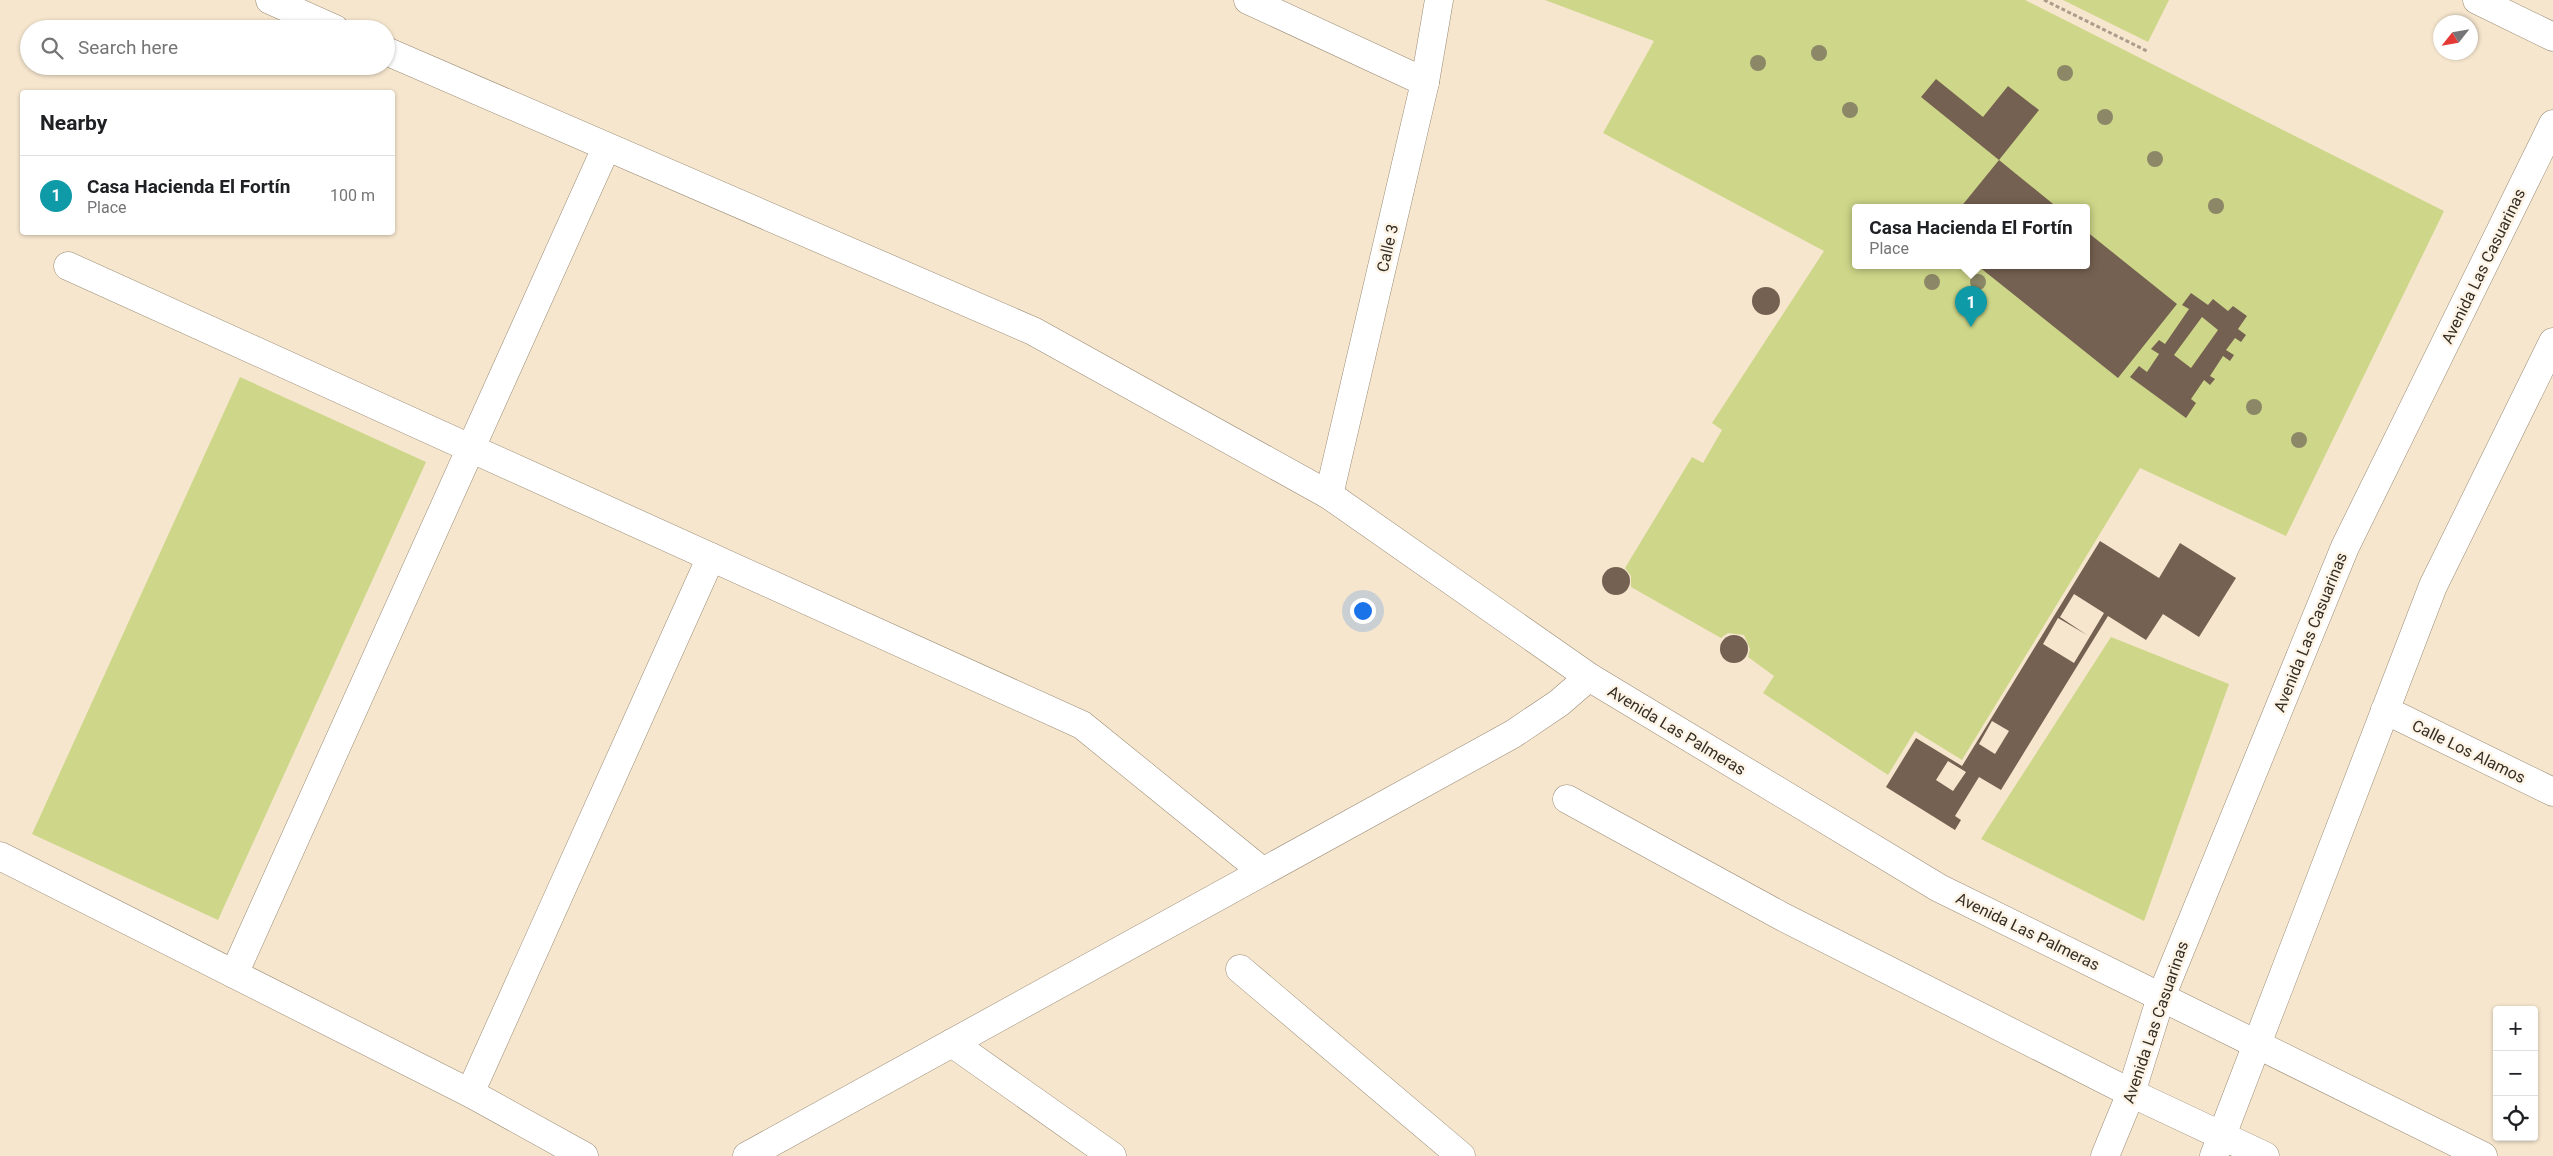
<!DOCTYPE html>
<html lang="en">
<head>
<meta charset="utf-8">
<style>
  :root { --surface:#fff; --page:#f2f2f2; --text:#202124; --muted:#757577; --line:#e0e0e0; --accent:#0f766e }
  body { margin:0; font-family:Roboto,sans-serif; background:var(--page); color:var(--text) }
  .controls { position:absolute; right:15px; bottom:15px; display:grid; overflow:hidden; border-radius:5px; box-shadow:0 1px 4px #0004 }
  .controls button { width:45px; height:45px; display:grid; place-items:center; padding:0; border:0; border-bottom:1px solid var(--line); background:var(--surface); color:var(--text); font:25px sans-serif }
  .compass { position:absolute; left:2433px; top:15px; width:45px; height:45px; border-radius:50%; background:var(--surface); box-shadow:0 1px 4px #0004; rotate:239deg }
  .you { position:absolute; left:1362px; top:610px; width:18px; height:18px; margin:-12px; border:4px solid #fff; border-radius:50%; background:#1a73e8; box-shadow:0 0 0 8px #1a73e833 }
  .badge { display:grid; place-items:center; width:32px; height:32px; border-radius:50%; background:var(--accent); color:#fff; font-size:16px; font-weight:700 }
  .pin { position:absolute; translate:-50% -41px; filter:drop-shadow(0 1px 2px #0008) }
  .pin::after { content:''; position:absolute; top:26px; width:18px; height:15px; background:inherit; clip-path:polygon(0 0,100% 0,50% 100%) }
  .popup { position:absolute; left:1852px; top:204px; width:238px; height:65px; box-sizing:border-box; display:grid; place-content:center; border-radius:5px; background:var(--surface); filter:drop-shadow(0 1px 4px #0005); font-size:16px; white-space:nowrap; color:var(--muted) }
  .popup b { font-size:19px; color:var(--text) }
  .popup::after { content:''; position:absolute; left:50%; top:100%; margin-left:-10px; border:10px solid transparent; border-top-color:var(--surface) }
  .list { margin:0; padding:0; list-style:none }
  h2 { display:flex; justify-content:space-between; align-items:center; height:65px; margin:0; padding:0 20px; font-size:21px }
  h2 small { font-size:16px; font-weight:400; color:var(--muted) }
  .list li { display:grid; grid-template-columns:32px 1fr auto; gap:15px; align-items:center; box-sizing:border-box; height:80px; padding:0 20px; border-top:1px solid var(--line) }
  .list b { display:block; font-size:19px; white-space:nowrap }
  .list p { margin:0; font-size:16px; white-space:nowrap; color:var(--muted) }
  .list em { font-size:16px; font-style:normal; color:var(--muted) }
  .icon { flex:none; width:28px; height:28px; fill:none; stroke:currentColor; stroke-width:2; stroke-linecap:round; stroke-linejoin:round }
  .map { position:relative; flex:none; width:2553px; height:1156px; overflow:hidden }
  .search { position:absolute; background:var(--surface); box-shadow:0 1px 4px #0004; left:20px; top:20px; width:375px; height:55px; display:flex; align-items:center; gap:12px; box-sizing:border-box; padding:0 18px; border-radius:28px; color:var(--muted); font-size:19px }
  .panel { position:absolute; background:var(--surface); box-shadow:0 1px 4px #0004; left:20px; top:90px; width:375px; height:145px; border-radius:5px }
  .map>svg:first-child { display:block }
</style>
</head>
<body>
<div class="map">
<svg width="2553" height="1156" viewBox="0 0 2553 1156">
  <rect width="100%" height="100%" fill="#f6e6ce"/>
  <g fill="#ced789" fill-rule="evenodd">
    <path d="M1545,0h480l419,211 -158,325 -146,-68 -178,292 -47,-29 -27,44 -125,-82 11,-17 -26,-19 2,-8 -6,-14 -16,-2 -7,5 -90,-51v-11l-6,-8 67,-111 11,6 19,-33 -10,-7 112,-172 -221,-118 51,-92zM1856,208h230v58h-230z"/>
    <polygon points="2063,0 2169,0 2148,42"/>
    <polygon points="240,377 426,462 218,920 32,834"/>
    <polygon points="2111,637 2229,684 2144,921 1981,839"/>
  </g>
  <g fill="#756151" fill-rule="evenodd">
    <polygon points="1936,79 1983,117 2008,86 2039,110 1999,160 1921,97"/>
    <polygon points="1999,160 2058,208 1960,208"/>
    <polygon points="2086,231 2177,304 2118,378 1978,266 2086,266"/>
    <circle cx="1766" cy="301" r="14"/>
    <path d="M2191,293l17,12 5,-6 15,12 5,-5 14,10 -9,13 8,6 -5,7 -6,-4 -9,12 8,5 -4,6 -7,-5 -13,20 5,3 -5,6 -6,-5 -13,19 5,4 -10,15 -56,-41 9,-11 8,6 12,-18 -8,-5 8,-9 6,4 24,-35 -7,-4zM2202,317l16,13 -27,38 -17,-13z"/>
    <path d="M2100,541l59,37 21,-35 56,35 -37,59 -36,-23 -17,26 -38,-24 -107,174 -22,-13 -24,39 6,4 -6,10 -69,-43 30,-49 46,28zM2074,594l30,19 -30,50 -31,-19 15,-26 29,17 -27,-18zM1992,721l17,10 -14,23 -16,-10zM1948,761l18,11 -13,19 -17,-11z"/>
    <circle cx="1616" cy="581" r="14"/>
    <circle cx="1734" cy="649" r="14"/>
  </g>
  <g fill="none" stroke-linecap="round" stroke-linejoin="round">
    <defs>
      <g id="minor">
        <polyline points="270,0 335,29"/>
        <polyline points="1248,0 1425,82"/>
        <polyline points="2477,0 2553,37"/>
        <polyline points="386,51 1033,331 1329,495 1589,677 1559,703 1513,734 747,1156"/>
        <polyline points="68,266 1082,725 1262,871"/>
        <polyline points="1329,495 1425,82 1439,0"/>
        <polyline points="1589,677 1939,888 2161,997"/>
        <polyline points="2385,710 2553,792"/>
        <polyline points="1567,799 1783,917 2131,1093 2105,1156"/>
        <polyline points="0,856 470,1093 584,1156"/>
        <polyline points="1240,969 1461,1156"/>
        <polyline points="234,974 606,148"/>
        <polyline points="952,1043 1112,1156"/>
        <polyline points="470,1093 711,557"/>
      </g>
      <g id="tertiary">
        <polyline points="2161,997 2483,1156"/>
        <polyline points="2214,1156 2433,586 2553,342"/>
        <polyline points="2265,1156 2131,1093 2161,997 2345,547 2553,124"/>
      </g>
    </defs>
    <use href="#minor" stroke="#9a8b75" stroke-width="29"/>
    <use href="#tertiary" stroke="#9a8b75" stroke-width="29"/>
    <polyline stroke="#aa9d8b" stroke-width="3" stroke-dasharray="4 2.5" stroke-linecap="butt" points="2044,0 2147,51"/>
    <use href="#minor" stroke="#fff" stroke-width="28"/>
    <use href="#tertiary" stroke="#fff" stroke-width="28"/>
  </g>
  <g fill="#8c8767">
    <circle cx="1819" cy="53" r="8"/>
    <circle cx="1758" cy="63" r="8"/>
    <circle cx="2065" cy="73" r="8"/>
    <circle cx="1850" cy="110" r="8"/>
    <circle cx="2105" cy="117" r="8"/>
    <circle cx="2155" cy="159" r="8"/>
    <circle cx="2216" cy="206" r="8"/>
    <circle cx="1932" cy="282" r="8"/>
    <circle cx="1978" cy="282" r="8"/>
    <circle cx="2254" cy="407" r="8"/>
    <circle cx="2299" cy="440" r="8"/>
  </g>
  <g text-anchor="middle" stroke-width="5" stroke-linejoin="round" paint-order="stroke">
    <g font-size="16" fill="#352e25" stroke="#fef4e6">
      <text transform="translate(1387 248) rotate(-77)" y="6">Calle 3</text>
      <text transform="translate(2483 266) rotate(-64)" y="6">Avenida Las Casuarinas</text>
      <text transform="translate(2310 632) rotate(-68)" y="6">Avenida Las Casuarinas</text>
      <text transform="translate(1677 730) rotate(31)" y="6">Avenida Las Palmeras</text>
      <text transform="translate(2469 751) rotate(26)" y="6">Calle Los Alamos</text>
      <text transform="translate(2028 931) rotate(26)" y="6">Avenida Las Palmeras</text>
      <text transform="translate(2155 1022) rotate(-71)" y="6">Avenida Las Casuarinas</text>
    </g>
  </g>
</svg>
<div class="controls">
<button>+</button>
<button>−</button>
<button><svg class="icon" aria-label="locate" viewBox="0 0 24 24"><circle cx="12" cy="12" r="6"/><path d="M12 2v4M12 18v4M2 12h4M18 12h4"/></svg></button>
</div>
<svg class="compass" viewBox="-18 -18 36 36"><path d="M0-13l5 13h-10z" fill="#e53935"/><path d="M0 13l5-13h-10z" fill="#757577"/></svg>
<div class="you"></div>
<div class="pin badge" style="left:1971px;top:327px;background:#0f9aa8">1</div>
<div class="popup"><b>Casa Hacienda El Fortín</b>Place</div>
<div class="search"><svg class="icon" aria-label="search" viewBox="0 0 24 24"><circle cx="10" cy="10" r="6"/><path d="M15 15l6 6"/></svg>Search here</div>
<section class="panel">
<h2>Nearby<small></small></h2>
<ul class="list">
<li><span class="badge" style="background:#0f9aa8">1</span><div><b>Casa Hacienda El Fortín</b><p>Place</p></div><em>100 m</em></li>
</ul>
</section>
</div>
</body>
</html>
